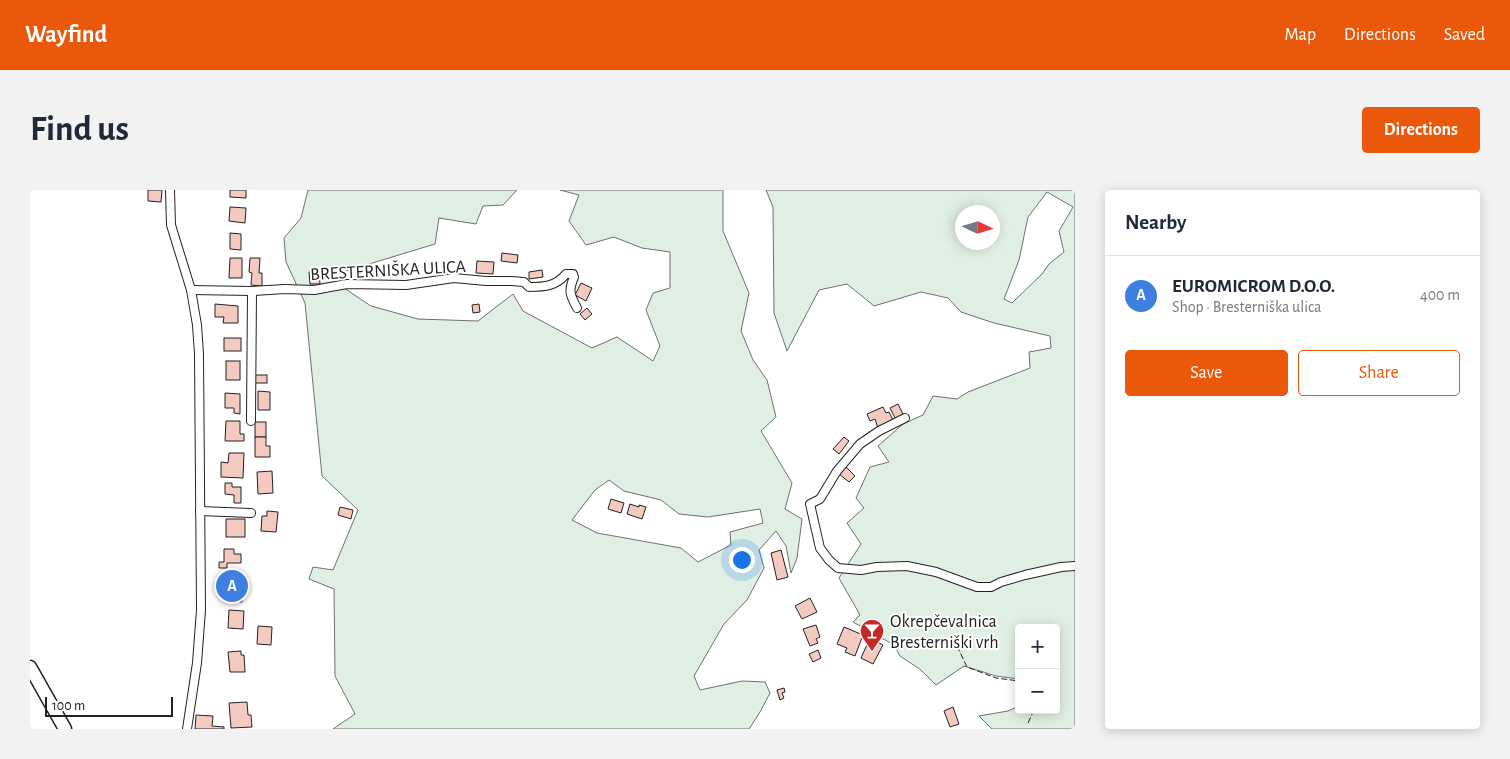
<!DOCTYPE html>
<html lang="en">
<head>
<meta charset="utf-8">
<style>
  :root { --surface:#fff; --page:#f2f2f3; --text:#1f2937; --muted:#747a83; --line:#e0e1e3; --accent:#ea580c }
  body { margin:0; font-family:"Alegreya Sans",sans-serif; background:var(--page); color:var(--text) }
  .controls { position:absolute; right:15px; bottom:15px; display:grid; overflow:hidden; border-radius:5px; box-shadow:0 2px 12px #0003 }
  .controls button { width:45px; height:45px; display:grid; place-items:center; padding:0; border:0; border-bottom:1px solid var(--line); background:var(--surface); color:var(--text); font:25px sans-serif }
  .compass { position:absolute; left:925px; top:15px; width:45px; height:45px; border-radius:50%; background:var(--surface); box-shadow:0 2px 12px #0003; rotate:94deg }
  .scale { position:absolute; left:15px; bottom:12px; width:128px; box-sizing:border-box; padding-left:5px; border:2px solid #222; border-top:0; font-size:14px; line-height:18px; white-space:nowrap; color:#222; -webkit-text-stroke:4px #fff; paint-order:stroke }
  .you { position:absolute; left:711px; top:369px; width:18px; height:18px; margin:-12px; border:4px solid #fff; border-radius:50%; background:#1a73e8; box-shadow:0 0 0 8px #1a73e833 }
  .badge { display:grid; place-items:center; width:32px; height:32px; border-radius:50%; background:var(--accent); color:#fff; font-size:16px; font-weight:700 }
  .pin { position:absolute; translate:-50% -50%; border:2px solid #fff; box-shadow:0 1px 5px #0006 }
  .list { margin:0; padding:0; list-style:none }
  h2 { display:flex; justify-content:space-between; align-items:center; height:65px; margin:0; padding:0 20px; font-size:21px }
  h2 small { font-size:16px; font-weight:400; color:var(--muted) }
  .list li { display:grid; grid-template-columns:32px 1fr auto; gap:15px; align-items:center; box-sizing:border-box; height:80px; padding:0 20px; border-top:1px solid var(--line) }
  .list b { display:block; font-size:19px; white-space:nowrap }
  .list p { margin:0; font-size:16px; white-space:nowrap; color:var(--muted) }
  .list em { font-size:16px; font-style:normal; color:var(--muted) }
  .actions { display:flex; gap:10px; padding:15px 20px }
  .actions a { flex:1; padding:11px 0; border:1px solid var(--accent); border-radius:5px; text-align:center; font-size:18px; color:var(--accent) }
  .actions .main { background:var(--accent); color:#fff }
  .map { position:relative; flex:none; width:1045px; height:539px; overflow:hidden; border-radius:5px }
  header { display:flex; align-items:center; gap:30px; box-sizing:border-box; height:70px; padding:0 25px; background:var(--accent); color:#fff }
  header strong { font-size:24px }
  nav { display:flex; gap:28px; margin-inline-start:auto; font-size:18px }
  .intro { display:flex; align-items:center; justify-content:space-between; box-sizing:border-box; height:120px; padding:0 30px }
  h1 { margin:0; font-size:35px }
  .button { padding:12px 22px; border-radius:5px; background:var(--accent); color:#fff; font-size:18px; font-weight:700 }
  main { display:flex; gap:30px; padding:0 30px }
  aside { flex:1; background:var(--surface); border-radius:5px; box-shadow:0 2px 12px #0003 }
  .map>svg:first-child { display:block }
</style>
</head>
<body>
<header>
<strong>Wayfind</strong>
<nav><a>Map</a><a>Directions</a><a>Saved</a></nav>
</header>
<div class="intro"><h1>Find us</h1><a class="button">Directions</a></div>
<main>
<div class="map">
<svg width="1045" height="539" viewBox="0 0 1045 539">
  <rect width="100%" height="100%" fill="#fff"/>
  <g fill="#e0efe3" stroke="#6f6f6f" fill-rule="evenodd">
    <path d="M278,0h209l-14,15 -20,1 -7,18 -37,-6 -4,26 -89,27 -2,17 27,18 47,13 60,2 35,-27 10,17 69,37 25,-11 36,24 7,-15 -14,-36 7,-17 17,-5v-36l-28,-4 -28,-11 -28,8 -17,-24 10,-26 -19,-5h163v41l26,62 -8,38 12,29 14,20 9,37 -15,14 31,52 -7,26 17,10 -5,39 -6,15 -5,-27 -10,-15 -17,19 5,18 -17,32 -23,24 -30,52 6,14 42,-9 23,1 5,11 -10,19 -11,17h-416l22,-15 -20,-38 -1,-87 -25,-10 4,-12 20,3 25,-60 -36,-34 -17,-173 -19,-41 -2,-24 17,-20zM579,290l15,11 37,9 18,14 29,3 52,-8 3,14 -33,9 1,13 -33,17 -17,-14 -84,-15 -25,-13 23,-30z"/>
    <path d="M736,0h309v539h-83l-13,-13 29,-5 11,-5v4h37v-82h-37v51l-23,-3 -32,-10 -28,19 -15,-15 -21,-14 -6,-11 -41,-23 7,-7 -21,-37 22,-34 -14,-21 17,-15 -8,-10 14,-31 19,-5 -11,-16 25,-22 20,-9 10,-19 24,3 11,-7 62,-24 -1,-16 22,-4 -1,-12 -56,-13 -33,-11 -13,-14 -27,-6 -47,14 -27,-22 -28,6 -32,61 -13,-38 -1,-106zM1017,2l26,15 -14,24 5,21 -15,12 -7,10 -30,29 -8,-4 15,-39 9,-43zM932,22h30v30h-30z"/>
  </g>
  <g fill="#f3c9c0" stroke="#222">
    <polygon points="118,0 132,0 131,12 118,11"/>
    <polygon points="200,0 216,0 216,8 200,7"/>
    <polygon points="200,17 216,18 215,33 199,31"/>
    <polygon points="200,43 211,44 211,60 200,59"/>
    <polygon points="472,63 488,65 487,73 471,71"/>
    <polygon points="200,68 212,68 212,88 199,88"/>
    <polygon points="220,68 230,68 229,83 232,83 232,96 221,95 222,83 219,82"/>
    <polygon points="447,71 464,72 463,84 446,83"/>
    <polygon points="512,80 513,87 499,89 499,82"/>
    <polygon points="279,82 289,82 290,94 280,94"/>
    <polygon points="551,93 562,98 556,111 545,105"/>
    <polygon points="185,114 208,116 208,133 193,133 194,127 185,127"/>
    <polygon points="449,114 450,122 443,123 442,115"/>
    <polygon points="557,118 562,124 555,130 550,124"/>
    <rect x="194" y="148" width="17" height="13"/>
    <rect x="196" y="171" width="14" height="19"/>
    <rect x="224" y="185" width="13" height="8"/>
    <polygon points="228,201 240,202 240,220 228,220"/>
    <polygon points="195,203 210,204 210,224 204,223 204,218 195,218"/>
    <polygon points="868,214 874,226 866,230 860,218"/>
    <polygon points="853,217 856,223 859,222 863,230 848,238 845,229 840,231 837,224"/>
    <polygon points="196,231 210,231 210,244 214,244 214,251 195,251"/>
    <rect x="225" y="232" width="11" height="15"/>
    <polygon points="225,247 236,247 236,256 240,256 240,267 225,267"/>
    <polygon points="814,247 819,251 809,264 803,259"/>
    <polygon points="199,263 214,263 213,288 191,287 191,272 198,273"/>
    <polygon points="816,277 825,286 819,292 809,284"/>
    <polygon points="242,281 243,303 228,304 227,282"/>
    <polygon points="195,293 202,293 202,297 211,297 211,313 204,313 204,305 195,304"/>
    <polygon points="581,309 594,313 591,323 578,319"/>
    <polygon points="600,314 609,317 609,315 616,317 612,329 597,324"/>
    <polygon points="310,317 323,320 321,329 308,325"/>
    <polygon points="237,321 248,322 246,342 231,341 232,326 237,326"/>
    <rect x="196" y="329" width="19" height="18"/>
    <polygon points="194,359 204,359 204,364 211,364 211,373 197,373 197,378 189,378 189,372 194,372"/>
    <polygon points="751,360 758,387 747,390 741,363"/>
    <polygon points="195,390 208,390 208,403 212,403 212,412 194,411"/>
    <polygon points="780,408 787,422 772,429 765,416"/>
    <polygon points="199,420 214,421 213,439 198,438"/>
    <polygon points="786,435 790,447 786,449 788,453 780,456 773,439"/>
    <polygon points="228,436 242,437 241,455 227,454"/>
    <polygon points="814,437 833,445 825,466 815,462 817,458 807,454"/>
    <polygon points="840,448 853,455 843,474 831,468"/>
    <polygon points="788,460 791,468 783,472 779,464"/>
    <polygon points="211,461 211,465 214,465 215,482 200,482 198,462"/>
    <polygon points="754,498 755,502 752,503 754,508 750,510 747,500"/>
    <polygon points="217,512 218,525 221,525 222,537 201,538 199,513"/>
    <polygon points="923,517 929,534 920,537 914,521"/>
    <polygon points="166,525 183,526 182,536 194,537 194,539 165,539"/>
  </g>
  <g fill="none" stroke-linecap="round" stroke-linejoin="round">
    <defs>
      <g id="minor">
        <polyline points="140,0 141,35 161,100 167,135 169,164 171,420 167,473 157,539"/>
        <path d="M161,100l61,1 33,-2 29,1 33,-6 59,1 48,-7 32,3h25l13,1 5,5c16,0 27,-1 37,-13h7l1,3c-6,14 -4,18 3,31"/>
        <polyline points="875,228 849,241 830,254 807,281 790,309 780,314 790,358 799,370 808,378 831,380 847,377 877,376 906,382 947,397 961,397 971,392 995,385 1031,377 1045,376"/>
        <polyline points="221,231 222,101"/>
        <polyline points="170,321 221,323"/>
      </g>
      <polyline id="primary" points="0,477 35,539"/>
    </defs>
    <use href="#minor" stroke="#222" stroke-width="10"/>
    <use href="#primary" stroke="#222" stroke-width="15"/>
    <use href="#minor" stroke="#fff" stroke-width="8"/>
    <use href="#primary" stroke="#fff" stroke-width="12"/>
    <g stroke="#222" stroke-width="1" stroke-dasharray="6 2.5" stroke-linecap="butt">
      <polyline points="927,456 937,477 966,488 989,491"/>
      <polyline points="998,533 1004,520"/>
    </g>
  </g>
  <defs>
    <symbol id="bar-pin" viewBox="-11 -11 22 30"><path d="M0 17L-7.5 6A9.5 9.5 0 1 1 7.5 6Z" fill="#c62828" stroke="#fff"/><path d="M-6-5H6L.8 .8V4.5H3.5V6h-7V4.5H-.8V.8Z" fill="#fff"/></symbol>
  </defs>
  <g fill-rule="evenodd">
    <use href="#bar-pin" x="828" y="427" width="28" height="38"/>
  </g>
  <g text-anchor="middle" stroke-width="4" stroke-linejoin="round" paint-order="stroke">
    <g font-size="18" fill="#222" stroke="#fff">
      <text transform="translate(358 80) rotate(-3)" y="6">BRESTERNIŠKA ULICA</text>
    </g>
    <g font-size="18" fill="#222" stroke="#fff" text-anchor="start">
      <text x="860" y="437">Okrepčevalnica<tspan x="860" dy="21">Bresterniški vrh</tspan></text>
    </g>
  </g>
</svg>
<div class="controls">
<button>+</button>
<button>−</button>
</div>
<svg class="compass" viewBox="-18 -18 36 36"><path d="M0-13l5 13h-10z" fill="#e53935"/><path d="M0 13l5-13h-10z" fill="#747a83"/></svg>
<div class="scale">100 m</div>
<div class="you"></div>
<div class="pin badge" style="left:202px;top:396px;background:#3f7fe0">A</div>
</div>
<aside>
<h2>Nearby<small></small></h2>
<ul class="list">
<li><span class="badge" style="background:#3f7fe0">A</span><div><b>EUROMICROM D.O.O.</b><p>Shop · Bresterniška ulica</p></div><em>400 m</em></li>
</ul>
<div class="actions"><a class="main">Save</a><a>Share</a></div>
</aside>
</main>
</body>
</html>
